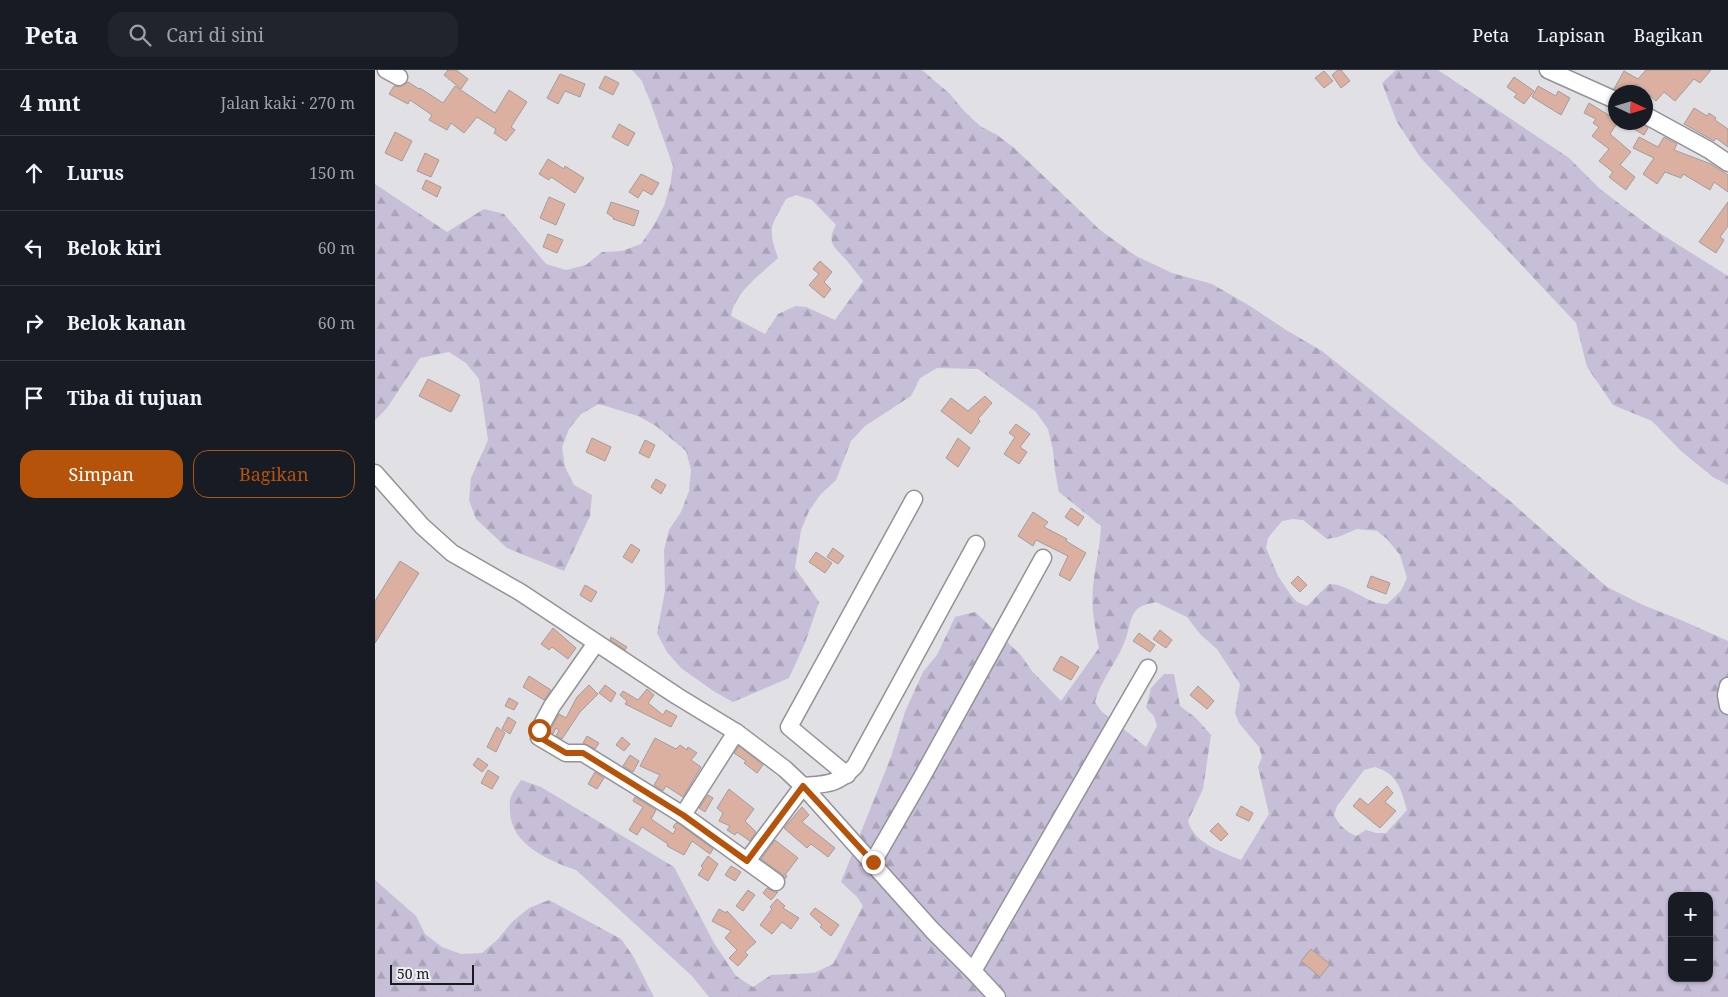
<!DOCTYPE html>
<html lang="id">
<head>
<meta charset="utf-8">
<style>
  :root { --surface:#171b24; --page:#20242c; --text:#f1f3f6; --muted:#9ea1a6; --line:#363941; --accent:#b45309 }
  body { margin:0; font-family:"Noto Serif",serif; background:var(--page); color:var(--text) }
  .controls { position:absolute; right:15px; bottom:15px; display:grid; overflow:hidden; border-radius:10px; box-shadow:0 1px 4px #0004 }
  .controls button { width:45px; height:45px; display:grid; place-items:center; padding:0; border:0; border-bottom:1px solid var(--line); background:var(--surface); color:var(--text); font:25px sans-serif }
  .compass { position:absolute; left:1233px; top:15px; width:45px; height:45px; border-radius:50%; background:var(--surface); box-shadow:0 1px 4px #0004; rotate:94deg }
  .scale { position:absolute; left:15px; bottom:12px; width:84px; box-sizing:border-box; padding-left:5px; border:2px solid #1a1a1b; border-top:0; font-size:14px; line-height:18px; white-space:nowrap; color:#1a1a1b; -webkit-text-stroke:4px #eeedf1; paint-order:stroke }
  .stop { position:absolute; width:15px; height:15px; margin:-11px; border:4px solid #b45309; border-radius:50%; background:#fff }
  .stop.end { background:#b45309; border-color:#fff; box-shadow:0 1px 5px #0008 }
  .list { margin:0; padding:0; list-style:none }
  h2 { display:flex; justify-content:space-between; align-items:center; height:65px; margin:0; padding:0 20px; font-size:21px }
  h2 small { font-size:16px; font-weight:400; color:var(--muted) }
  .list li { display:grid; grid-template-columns:32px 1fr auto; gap:15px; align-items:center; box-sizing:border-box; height:75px; padding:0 20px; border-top:1px solid var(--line) }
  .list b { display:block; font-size:19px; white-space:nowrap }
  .list em { font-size:16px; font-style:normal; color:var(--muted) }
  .actions { display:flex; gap:10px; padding:15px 20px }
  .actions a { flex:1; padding:11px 0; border:1px solid var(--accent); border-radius:15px; text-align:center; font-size:18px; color:var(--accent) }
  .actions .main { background:var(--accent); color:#fff }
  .icon { flex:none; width:28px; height:28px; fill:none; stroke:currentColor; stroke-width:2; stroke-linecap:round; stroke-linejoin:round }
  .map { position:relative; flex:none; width:1353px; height:927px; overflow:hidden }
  header { display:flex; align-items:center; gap:30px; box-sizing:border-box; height:70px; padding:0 25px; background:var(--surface); border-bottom:1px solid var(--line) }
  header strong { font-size:24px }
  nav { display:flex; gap:28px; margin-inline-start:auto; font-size:18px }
  .search { width:350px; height:45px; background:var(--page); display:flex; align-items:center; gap:12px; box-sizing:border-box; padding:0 18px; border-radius:15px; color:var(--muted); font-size:19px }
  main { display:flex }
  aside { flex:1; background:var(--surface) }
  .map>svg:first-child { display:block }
</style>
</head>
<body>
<header>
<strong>Peta</strong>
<div class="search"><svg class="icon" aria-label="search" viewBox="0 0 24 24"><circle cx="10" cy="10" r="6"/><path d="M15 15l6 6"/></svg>Cari di sini</div>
<nav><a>Peta</a><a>Lapisan</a><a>Bagikan</a></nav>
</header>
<main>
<aside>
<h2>4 mnt<small>Jalan kaki · 270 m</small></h2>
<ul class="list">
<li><svg class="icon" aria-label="ahead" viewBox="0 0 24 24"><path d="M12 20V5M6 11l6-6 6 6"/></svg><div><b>Lurus</b></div><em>150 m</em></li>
<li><svg class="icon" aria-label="left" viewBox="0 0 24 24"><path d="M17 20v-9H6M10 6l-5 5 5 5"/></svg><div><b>Belok kiri</b></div><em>60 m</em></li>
<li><svg class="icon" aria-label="right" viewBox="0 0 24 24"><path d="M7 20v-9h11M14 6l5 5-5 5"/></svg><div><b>Belok kanan</b></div><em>60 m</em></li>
<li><svg class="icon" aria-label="arrive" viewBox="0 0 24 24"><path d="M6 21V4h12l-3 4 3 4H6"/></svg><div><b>Tiba di tujuan</b></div></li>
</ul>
<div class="actions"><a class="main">Simpan</a><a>Bagikan</a></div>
</aside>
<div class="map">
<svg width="1353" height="927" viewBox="0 0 1353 927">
  <defs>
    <pattern id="forest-firs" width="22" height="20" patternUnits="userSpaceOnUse" patternTransform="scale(1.25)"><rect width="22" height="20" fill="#c7bed7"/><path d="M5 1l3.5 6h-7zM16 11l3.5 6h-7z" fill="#aaa3b8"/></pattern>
  </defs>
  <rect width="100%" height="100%" fill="#e1e0e4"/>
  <g fill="url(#forest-firs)" fill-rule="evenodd">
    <path d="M257,0h290l28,24 14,17 16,15 17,9 16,12 87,83 36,26 36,17 40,11 38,22 36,24 36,21 188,150 97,86 36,18 38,15 47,21v356h-1019l-17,-21 -116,-106c-26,-9 -65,-25 -66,-58 0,-5 -1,-11 1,-15 2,-6 7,-12 10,-17l20,7 133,80 40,76 22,33 17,11 18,-12 43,-2 19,-9 30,-58 -6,-9 -16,-15 50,-125 14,-45 18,-40 14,-17 18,-38 20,-5 45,42 12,17 29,30 38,-53c-4,-20 -8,-40 -6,-61 2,-21 7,-39 8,-61l-42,-34 -4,-21 -2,-21 -5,-21 -12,-17 -58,-43 -41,-1 -17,10 -9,18 -46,30 -14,15 -15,39 -16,15 -11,16 -8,19 -6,38 24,34 -14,41 -16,35 -56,24 -18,-10 -34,-24 -14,-16 -10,-19 8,-42 -1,-41 5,-20 12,-18 8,-21 2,-21 -5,-19 -30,-25 -18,-10 -39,-12 -18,10 -12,15 -7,18 3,20 9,18 18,10 -2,21 -26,55 -57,-23 -31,-29 -7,-19 2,-22 17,-38 -9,-61 -13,-16 -17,-11 -29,6 -33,50 -12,12v-236l72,48 37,-23 20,5 42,50 20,6 20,-5 16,-13 20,-1 19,-7 13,-19 10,-19 6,-20 3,-20 -23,-65 -8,-20zM421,125l16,5 24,25c-11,19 0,23 12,37 5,6 10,13 15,19l-28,39 -29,-13 -10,-1 -18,8 -13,20 -34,-18c4,-24 30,-42 47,-58 -11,-32 -7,-31 8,-59zM918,449l10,1 24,19 11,-2 19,-8 20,2 10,8 13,16 7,23 -6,13 -14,13c-22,0 -37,-20 -58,-20l-22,22 -10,-4 -7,-8 -12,-18 -12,-28 2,-10 14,-17zM781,532l31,15 13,17 17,15 23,35 -5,29 4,10 20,24 3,10 -4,10 11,47 -28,46c-21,-9 -46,-16 -53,-39l15,-32 8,-54 -15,-17 -16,-12 -6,-32h-10l-13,14 -5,20 8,8 3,10 -11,21 -45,-36 -6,-9c6,-23 23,-41 31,-64 3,-9 4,-22 11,-29 5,-4 12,-5 19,-7zM1000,697c23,7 26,22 32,43l-21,23h-10l-10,-3 -10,6c-11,-5 -16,-10 -22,-21l3,-9 27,-36zM1297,826h37v82h-37z"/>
    <polygon points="1021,0 1063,0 1194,88 1225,119 1278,159 1353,206 1353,415 1338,407 1306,381 1277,351 1238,335 1212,297 1201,253 1045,87 1022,52 1007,13"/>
    <polygon points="0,810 41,846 50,864 67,877 86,884 107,883 123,869 137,852 154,838 174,830 246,869 258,886 279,927 0,927"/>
  </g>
  <g fill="#dbb0a1" stroke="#a29d9c">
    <polygon points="73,0 81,0 93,9 86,19 69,5"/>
    <polygon points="963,0 966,0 975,11 966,18 957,5"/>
    <polygon points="1271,0 1336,0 1325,13 1319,9 1300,31 1289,22 1281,31 1261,14 1256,22 1246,22 1239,19 1249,1 1263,9"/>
    <polygon points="949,1 958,11 949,18 940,8"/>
    <polygon points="185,4 210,14 205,27 190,21 183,34 172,28"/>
    <polygon points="230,6 244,13 238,25 224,18"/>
    <polygon points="1139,7 1159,21 1149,34 1139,27 1142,24 1132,17"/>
    <polygon points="33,12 44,19 45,18 68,33 80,16 120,43 134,20 152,32 136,57 140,60 131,71 119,63 121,59 102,47 89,63 76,53 72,60 54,50 57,45 35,30 33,34 14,24 19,16 25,17"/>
    <polygon points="1163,16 1181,26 1183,21 1195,28 1186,45 1157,27"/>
    <polygon points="1214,33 1240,49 1240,52 1243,52 1235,64 1256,82 1245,95 1260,107 1251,120 1234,107 1238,102 1224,91 1234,79 1217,66 1224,57 1218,53 1221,49 1209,43"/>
    <polygon points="1319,38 1332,46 1334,43 1341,48 1340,50 1353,59 1353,77 1341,68 1339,71 1309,54"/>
    <polygon points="1247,52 1264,52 1273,58 1269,65"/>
    <polygon points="244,54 260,63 253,76 237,67"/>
    <polygon points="20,62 37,71 27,91 10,83"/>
    <polygon points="1264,67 1283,77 1289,67 1302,74 1299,80 1336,94 1353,105 1353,122 1339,112 1335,120 1308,104 1306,108 1290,102 1282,114 1268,104 1279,88 1258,78"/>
    <polygon points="50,83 64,90 56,107 42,101"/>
    <polygon points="173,89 189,99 190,96 209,108 200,123 176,107 174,110 164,104"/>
    <polygon points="266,104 284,113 277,125 268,120 263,128 254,122"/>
    <polygon points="51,110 66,117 62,127 47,119"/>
    <polygon points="174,127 190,134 181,155 165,148"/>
    <polygon points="236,132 264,141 259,156 238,149 239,148 232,143"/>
    <polygon points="1353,132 1353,156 1345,167 1349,170 1341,183 1324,172"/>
    <polygon points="173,164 188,170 182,183 168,177"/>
    <polygon points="445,191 457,202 449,212 456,219 449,228 434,215 444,204 438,199"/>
    <polygon points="53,309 85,325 76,342 44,326"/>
    <polygon points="610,326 617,333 603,349 605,351 596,364 566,341 576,328 593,341"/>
    <polygon points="641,354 655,364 645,377 652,382 644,394 629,384 640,367 634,363"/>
    <polygon points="217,368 236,377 230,391 211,382"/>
    <polygon points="583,368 595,378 583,397 571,388"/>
    <polygon points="270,370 280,375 274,388 264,383"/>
    <polygon points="281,409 291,415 286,424 276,417"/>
    <polygon points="696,438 709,447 703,456 690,447"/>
    <polygon points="658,442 673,452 669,457 692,469 691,471 711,483 695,511 684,505 693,486 661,470 658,476 643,466"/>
    <polygon points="256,474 265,480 257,493 248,487"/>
    <polygon points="458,478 469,486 463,494 452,487"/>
    <polygon points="441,482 457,493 450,503 434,492"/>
    <polygon points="25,491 44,503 0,573 0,531"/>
    <polygon points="923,506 932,515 925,522 916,513"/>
    <polygon points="996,506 1015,513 1011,524 992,517"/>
    <polygon points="210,515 222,522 216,532 205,525"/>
    <polygon points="178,558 201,578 193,589 177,577 174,580 166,574"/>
    <polygon points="785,560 797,570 791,578 778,569"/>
    <polygon points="764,563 780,575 775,582 758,571"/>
    <polygon points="236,567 252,577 250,580 235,570"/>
    <polygon points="686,586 704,597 696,610 678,600"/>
    <polygon points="154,606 176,620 169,630 148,617"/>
    <polygon points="214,615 223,624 205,642 187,669 181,666 184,660 181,658 178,664 174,662 184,644 191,648 202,627"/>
    <polygon points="230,615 241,623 236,632 224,623"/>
    <polygon points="823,616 839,631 832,639 815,625"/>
    <polygon points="272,619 279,625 273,633 288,645 291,640 302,646 296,657 250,634 252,631 245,625 248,621 263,630"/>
    <polygon points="134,628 143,633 139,640 130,636"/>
    <polygon points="133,647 141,652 135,664 127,659"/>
    <polygon points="122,657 130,663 121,682 112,677"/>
    <polygon points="212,666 224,673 220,679 208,673"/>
    <polygon points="247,667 255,674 249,681 241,675"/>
    <polygon points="280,668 301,679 305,675 312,680 313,677 322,683 316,690 326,697 308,727 291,716 288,721 279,715 285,705 265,696"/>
    <polygon points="364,676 388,695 382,703 369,693 371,691 359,683"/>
    <polygon points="255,685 264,691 258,702 248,696"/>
    <polygon points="103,688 113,695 107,702 98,695"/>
    <polygon points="113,700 124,707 117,719 106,713"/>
    <polygon points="220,702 229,708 222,719 213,714"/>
    <polygon points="1012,716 1018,723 1010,732 1021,741 1005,758 978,736 985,728 993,735"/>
    <polygon points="354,719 379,739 370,751 381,762 375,771 362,762 360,765 352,760 355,756 344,751 348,743 342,738"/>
    <polygon points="333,725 338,728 330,742 324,738"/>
    <polygon points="260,727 281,740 276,749 298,764 301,759 298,757 301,753 303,753 338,779 335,784 317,771 309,785 292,776 293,774 267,757 262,765 254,760 268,737 258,731"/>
    <polygon points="866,736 878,743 874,751 861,745"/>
    <polygon points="427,737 434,745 427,752 460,778 453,787 436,774 432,778 409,758"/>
    <polygon points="843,753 853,764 846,771 835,761"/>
    <polygon points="400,770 423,788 410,805 412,806 410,809 407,804 386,789"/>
    <polygon points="333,786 343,794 333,811 323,805 328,798 326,796"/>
    <polygon points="356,796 366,802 360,811 350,805"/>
    <polygon points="392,818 400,822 403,822 396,830 388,823"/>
    <polygon points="373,820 380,825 368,841 361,836"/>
    <polygon points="402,829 410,836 408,838 424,848 416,859 407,852 397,864 385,855 397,839 395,837"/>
    <polygon points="440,838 464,855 456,866 445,857 447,855 435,844"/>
    <polygon points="344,839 351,843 352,841 381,872 370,882 373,885 363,896 354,888 362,880 350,868 356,861 337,851"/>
    <polygon points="936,879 955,894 945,907 926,891"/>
  </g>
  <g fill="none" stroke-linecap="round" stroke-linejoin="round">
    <defs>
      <g id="minor">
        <polyline points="11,0 24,7"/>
        <polyline points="1173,0 1240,30"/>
        <polyline points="1270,45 1334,80 1353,93"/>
        <polyline points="0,403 47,456 77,483 145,522 302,626 361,662 410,699 428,716 557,860 598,901 622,927"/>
        <polyline points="221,573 177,636 164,660 164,667 191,683 208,683 308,745 401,812"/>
        <polyline points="1353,616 1351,625 1353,636"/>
        <polyline points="472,705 414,657 539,429"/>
        <polyline points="308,745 361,662"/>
        <path d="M372,791l56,-75c24,-2 34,-1 52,-20l121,-222"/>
        <polyline points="498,792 547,707 668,488"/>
        <polyline points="598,901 773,598"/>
      </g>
    </defs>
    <use href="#minor" stroke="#939296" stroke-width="19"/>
    <use href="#minor" stroke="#fff" stroke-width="16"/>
  </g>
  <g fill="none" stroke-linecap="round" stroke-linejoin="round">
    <polyline stroke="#b45309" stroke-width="6" points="164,660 164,667 191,683 208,683 308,745 372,791 428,716 498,792"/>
  </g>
</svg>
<div class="controls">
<button>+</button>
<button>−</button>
</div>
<svg class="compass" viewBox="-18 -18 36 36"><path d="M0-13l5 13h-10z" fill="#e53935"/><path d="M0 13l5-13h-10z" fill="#9ea1a6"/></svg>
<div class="scale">50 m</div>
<div class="stop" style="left:164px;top:660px"></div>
<div class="stop end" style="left:498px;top:792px"></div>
</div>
</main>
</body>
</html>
